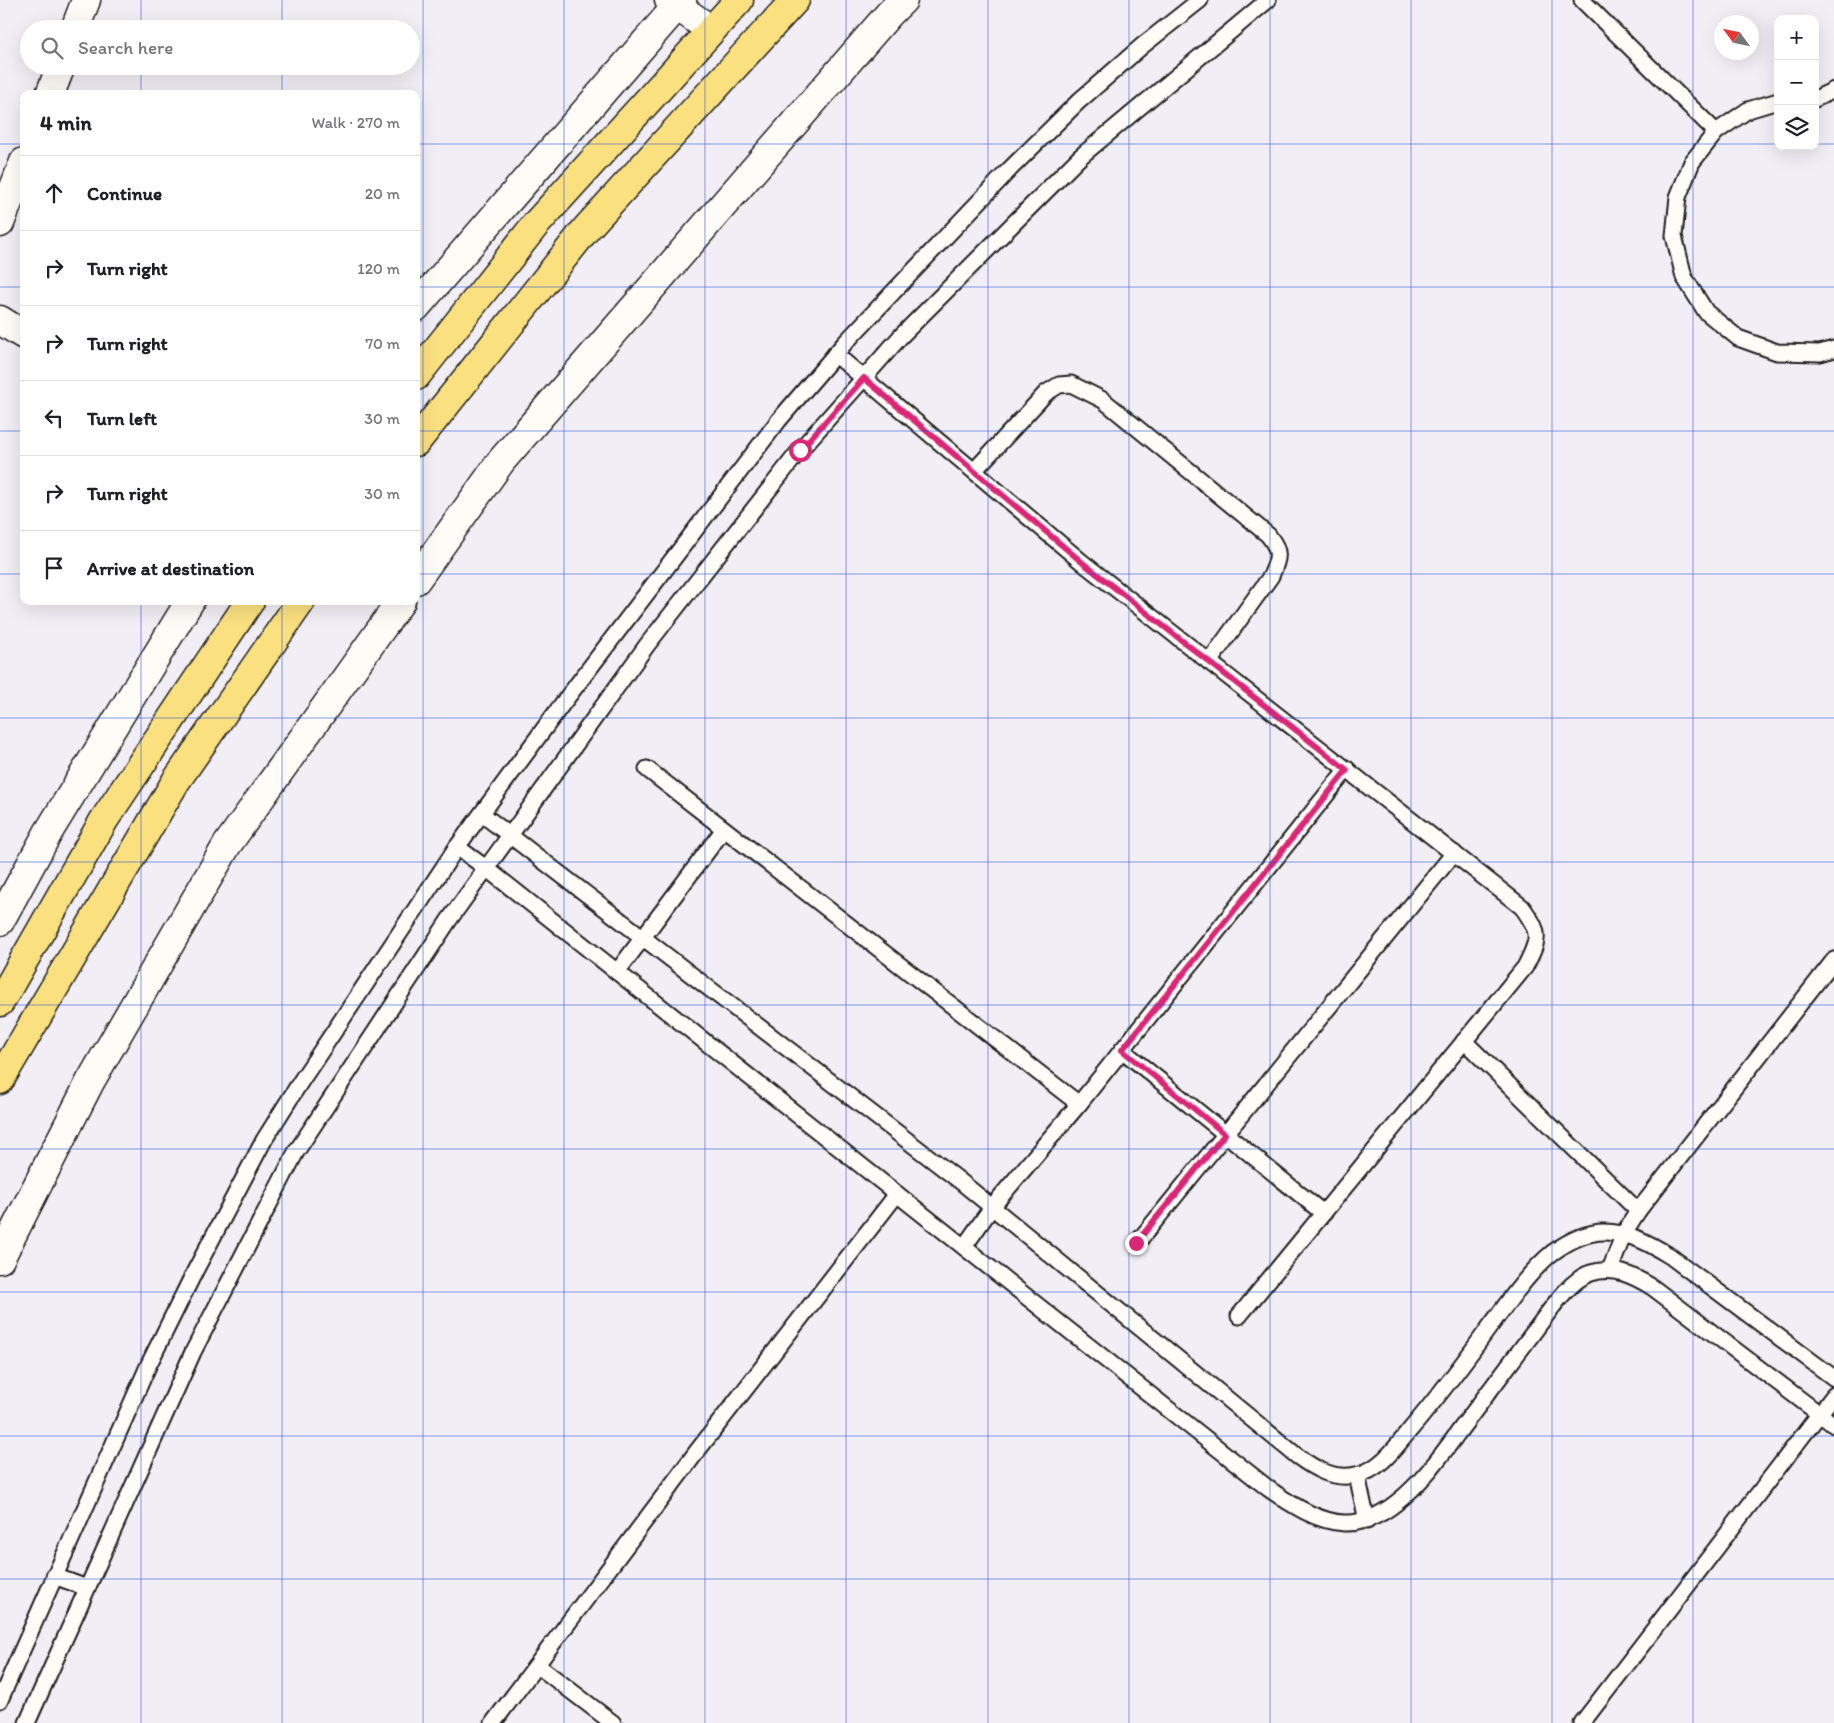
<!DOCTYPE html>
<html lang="en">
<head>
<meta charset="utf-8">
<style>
  :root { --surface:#fff; --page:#f2f2f2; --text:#202124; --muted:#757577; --line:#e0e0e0 }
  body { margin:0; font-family:Itim,sans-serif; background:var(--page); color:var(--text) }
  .controls { position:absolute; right:15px; top:15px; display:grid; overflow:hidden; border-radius:10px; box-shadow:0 5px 20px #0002 }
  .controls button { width:45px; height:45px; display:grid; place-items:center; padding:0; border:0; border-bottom:1px solid var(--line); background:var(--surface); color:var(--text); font:25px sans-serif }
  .compass { position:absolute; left:1714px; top:15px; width:45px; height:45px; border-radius:50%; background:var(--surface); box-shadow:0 5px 20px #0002; rotate:303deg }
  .stop { position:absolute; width:15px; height:15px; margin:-11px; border:4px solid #db2777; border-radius:50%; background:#fff }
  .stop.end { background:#db2777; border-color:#fff; box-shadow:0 1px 5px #0008 }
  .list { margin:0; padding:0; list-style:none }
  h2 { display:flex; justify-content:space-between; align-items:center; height:65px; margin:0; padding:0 20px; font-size:21px }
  h2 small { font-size:16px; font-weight:400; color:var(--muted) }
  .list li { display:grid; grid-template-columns:32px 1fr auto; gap:15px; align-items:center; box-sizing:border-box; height:75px; padding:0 20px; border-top:1px solid var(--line) }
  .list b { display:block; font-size:19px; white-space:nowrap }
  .list em { font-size:16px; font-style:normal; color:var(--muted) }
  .icon { flex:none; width:28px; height:28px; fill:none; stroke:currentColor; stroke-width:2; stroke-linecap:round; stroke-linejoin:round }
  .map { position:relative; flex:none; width:1834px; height:1723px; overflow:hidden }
  .search { position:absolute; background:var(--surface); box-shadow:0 5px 20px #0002; left:20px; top:20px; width:400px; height:55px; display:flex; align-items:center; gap:12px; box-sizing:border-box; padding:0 18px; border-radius:28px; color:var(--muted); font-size:19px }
  .panel { position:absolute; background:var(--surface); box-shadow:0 5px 20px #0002; left:20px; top:90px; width:400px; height:515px; border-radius:10px }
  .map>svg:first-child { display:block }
</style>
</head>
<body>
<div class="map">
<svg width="1834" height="1723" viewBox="0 0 1834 1723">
  <rect width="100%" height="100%" fill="#f1eff5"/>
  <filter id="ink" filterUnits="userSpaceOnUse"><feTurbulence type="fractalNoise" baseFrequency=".02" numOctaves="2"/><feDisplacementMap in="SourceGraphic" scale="10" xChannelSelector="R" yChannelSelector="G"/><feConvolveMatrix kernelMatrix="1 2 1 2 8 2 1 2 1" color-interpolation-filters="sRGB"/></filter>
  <g filter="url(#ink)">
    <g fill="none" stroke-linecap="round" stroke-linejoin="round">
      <defs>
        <g id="service">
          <polyline points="1582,0 1716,132"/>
          <polyline points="1815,99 1834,90"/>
          <polyline points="1778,101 1748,110 1716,132 1692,162 1678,197 1674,236 1684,277 1706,312 1738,338 1777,352 1820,353 1834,349"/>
          <path d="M835,354l248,209 439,344c19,26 18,31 3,60l-286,349"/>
          <path d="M974,471l72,-78 13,-8 12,-1 32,16 165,135c13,16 11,23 3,41l-62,86"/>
          <polyline points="647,769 1079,1104"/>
          <path d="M482,814l478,367 337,275c18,13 36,24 59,19 23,-4 40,-28 54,-45 29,-34 55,-69 81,-105 18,-24 38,-53 61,-72 15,-11 33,-21 52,-21 25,0 45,11 66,24l164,122"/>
          <path d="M457,847l29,21 783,621c21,15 49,33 75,34 19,1 38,-9 52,-20 27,-21 47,-50 67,-77 24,-32 49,-65 73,-97 13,-17 34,-50 55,-56 23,-7 41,2 61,14l182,138"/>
          <polyline points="617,972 724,829"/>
          <polyline points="1464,1041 1638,1211"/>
          <polyline points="1122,1050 1323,1213"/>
          <polyline points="1137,1243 1454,853"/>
          <polyline points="964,1247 992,1207 1079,1104 1347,769"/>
          <polyline points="1610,1270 1624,1233 1638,1211 1834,960"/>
          <polyline points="1357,1475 1367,1521"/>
          <polyline points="54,1576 87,1588"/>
          <polyline points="537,1665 613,1723"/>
          <polyline points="0,1700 149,1364 195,1271 264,1140 301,1081 457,847 563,703 779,420 844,344 1010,169 1079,101 1142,46 1200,0"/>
          <polyline points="27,1723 193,1352 296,1152 449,920 647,645 800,450 864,378 901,336 1080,157 1268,0"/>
          <polyline points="493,1723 698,1450 897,1194"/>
          <polyline points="1582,1723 1834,1395"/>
        </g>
        <g id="minor">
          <polyline points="669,0 711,30"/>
          <polyline points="75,29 86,0"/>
          <polyline points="50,94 61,66"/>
          <polyline points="0,223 24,162"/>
          <polyline points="416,307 682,0"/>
          <polyline points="0,320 24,335"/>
          <polyline points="416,580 502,460 889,14 903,0"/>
          <polyline points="0,921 49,831 190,601"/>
          <polyline points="0,1259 90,1082 227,845 401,601"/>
        </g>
        <g id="trunk">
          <polyline points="416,376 536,224 739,0"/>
          <polyline points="416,442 586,229 795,0"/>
          <polyline points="0,1002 104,820 250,601"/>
          <polyline points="0,1080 176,781 301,601"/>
        </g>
      </defs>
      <use href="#service" stroke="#1c1c1c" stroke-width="19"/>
      <use href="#minor" stroke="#1c1c1c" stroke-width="31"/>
      <use href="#trunk" stroke="#1c1c1c" stroke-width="31"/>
      <use href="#service" stroke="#fdfcf7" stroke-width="15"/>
      <use href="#minor" stroke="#fdfcf7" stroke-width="28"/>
      <use href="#trunk" stroke="#fbe080" stroke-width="28"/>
    </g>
  </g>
  <g fill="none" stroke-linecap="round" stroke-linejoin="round" filter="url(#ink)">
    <polyline stroke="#db2777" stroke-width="6" points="800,450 864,378 1083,563 1347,770 1122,1050 1225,1134 1136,1243"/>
  </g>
  <path fill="none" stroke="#1d4ed8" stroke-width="1" stroke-opacity="0.55" d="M141,0v29M282,0v29M423,0v1723M564,0v1723M705,0v1723M846,0v1723M988,0v1723M1129,0v1723M1270,0v1723M1411,0v1723M1552,0v1723M1693,0v1723M141,66v28M282,66v28M0,144h24M416,144h1362M1815,144h19M0,287h24M416,287h1418M0,431h24M416,431h1418M0,574h24M416,574h1418M141,601v1122M282,601v1122M0,718h1834M0,862h1834M0,1005h1834M0,1149h1834M0,1292h1834M0,1436h1834M0,1579h1834"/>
</svg>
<div class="controls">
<button>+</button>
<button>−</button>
<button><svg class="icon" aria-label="layers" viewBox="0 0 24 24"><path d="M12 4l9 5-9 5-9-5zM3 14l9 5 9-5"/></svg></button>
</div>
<svg class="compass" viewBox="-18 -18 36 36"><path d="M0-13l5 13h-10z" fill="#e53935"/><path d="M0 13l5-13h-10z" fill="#757577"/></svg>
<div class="stop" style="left:800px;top:450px"></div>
<div class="stop end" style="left:1136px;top:1243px"></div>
<div class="search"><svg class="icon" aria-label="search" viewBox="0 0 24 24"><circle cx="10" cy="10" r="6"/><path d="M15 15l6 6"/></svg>Search here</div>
<section class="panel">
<h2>4 min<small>Walk · 270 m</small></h2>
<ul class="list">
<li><svg class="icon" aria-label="ahead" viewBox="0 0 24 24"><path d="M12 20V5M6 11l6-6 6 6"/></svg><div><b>Continue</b></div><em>20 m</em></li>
<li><svg class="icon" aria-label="right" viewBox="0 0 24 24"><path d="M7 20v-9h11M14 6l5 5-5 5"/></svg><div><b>Turn right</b></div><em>120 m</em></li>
<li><svg class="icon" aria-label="right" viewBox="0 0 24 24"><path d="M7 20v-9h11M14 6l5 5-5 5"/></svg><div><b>Turn right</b></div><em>70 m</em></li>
<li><svg class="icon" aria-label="left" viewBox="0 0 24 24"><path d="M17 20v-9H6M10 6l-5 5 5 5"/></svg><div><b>Turn left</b></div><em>30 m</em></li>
<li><svg class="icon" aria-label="right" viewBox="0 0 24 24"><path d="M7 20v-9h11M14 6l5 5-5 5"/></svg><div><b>Turn right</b></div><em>30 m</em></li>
<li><svg class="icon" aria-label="arrive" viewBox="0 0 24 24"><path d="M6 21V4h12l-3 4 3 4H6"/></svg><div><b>Arrive at destination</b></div></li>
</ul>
</section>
</div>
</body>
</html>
